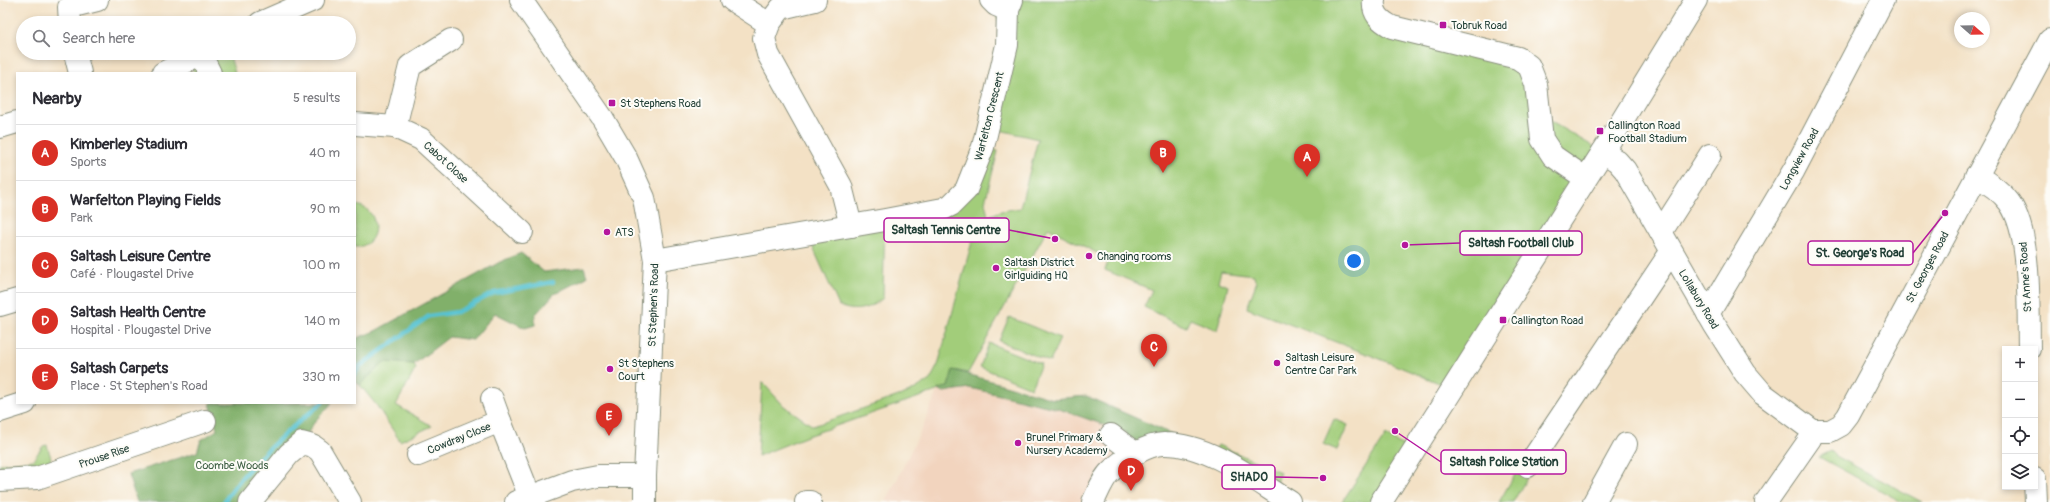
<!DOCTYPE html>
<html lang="en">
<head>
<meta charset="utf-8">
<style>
  :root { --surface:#fff; --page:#f7f7f7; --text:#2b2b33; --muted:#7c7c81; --line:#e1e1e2; --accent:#d93025 }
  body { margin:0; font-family:Pangolin,sans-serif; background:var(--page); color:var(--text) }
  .controls { position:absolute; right:12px; bottom:12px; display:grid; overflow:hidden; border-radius:0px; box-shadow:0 2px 6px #0003 }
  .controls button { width:36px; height:36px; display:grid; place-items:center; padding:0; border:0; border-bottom:1px solid var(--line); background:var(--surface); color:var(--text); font:20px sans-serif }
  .compass { position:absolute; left:1954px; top:12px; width:36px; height:36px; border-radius:50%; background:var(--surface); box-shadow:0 2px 6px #0003; rotate:110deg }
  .you { position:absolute; left:1354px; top:261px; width:14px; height:14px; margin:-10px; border:3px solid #fff; border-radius:50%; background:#1a73e8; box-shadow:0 0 0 6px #1a73e833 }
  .badge { display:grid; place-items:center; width:26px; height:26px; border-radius:50%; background:var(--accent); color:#fff; font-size:13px; font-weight:700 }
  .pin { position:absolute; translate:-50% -33px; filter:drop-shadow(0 1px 2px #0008) }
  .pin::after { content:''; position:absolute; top:21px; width:14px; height:12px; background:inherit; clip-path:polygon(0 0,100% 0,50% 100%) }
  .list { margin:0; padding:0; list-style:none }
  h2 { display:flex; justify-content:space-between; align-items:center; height:52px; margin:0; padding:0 16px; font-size:17px }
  h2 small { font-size:13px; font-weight:400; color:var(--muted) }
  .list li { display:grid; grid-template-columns:26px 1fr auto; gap:12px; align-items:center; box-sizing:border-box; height:56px; padding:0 16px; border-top:1px solid var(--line) }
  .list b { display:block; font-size:15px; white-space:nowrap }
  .list p { margin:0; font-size:13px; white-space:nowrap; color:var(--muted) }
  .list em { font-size:13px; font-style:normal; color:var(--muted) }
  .icon { flex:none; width:22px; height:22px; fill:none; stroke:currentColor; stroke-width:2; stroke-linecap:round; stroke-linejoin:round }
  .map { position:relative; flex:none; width:2050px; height:502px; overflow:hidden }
  .search { position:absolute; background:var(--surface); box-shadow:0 2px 6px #0003; left:16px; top:16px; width:340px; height:44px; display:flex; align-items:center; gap:10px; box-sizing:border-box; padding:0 14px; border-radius:22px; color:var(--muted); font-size:15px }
  .panel { position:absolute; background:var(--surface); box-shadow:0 2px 6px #0003; left:16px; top:72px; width:340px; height:332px; border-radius:0px }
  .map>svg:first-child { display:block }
</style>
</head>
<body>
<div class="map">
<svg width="2050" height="502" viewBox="0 0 2050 502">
  <rect width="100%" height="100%" fill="#fdfcf7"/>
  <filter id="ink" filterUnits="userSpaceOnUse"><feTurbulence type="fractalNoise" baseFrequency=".025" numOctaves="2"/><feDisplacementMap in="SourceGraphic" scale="8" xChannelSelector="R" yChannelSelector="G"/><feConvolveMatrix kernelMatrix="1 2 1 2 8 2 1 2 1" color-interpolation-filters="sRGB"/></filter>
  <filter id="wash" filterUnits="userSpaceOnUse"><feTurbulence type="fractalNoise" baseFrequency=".012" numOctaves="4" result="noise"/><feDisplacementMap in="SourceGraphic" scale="16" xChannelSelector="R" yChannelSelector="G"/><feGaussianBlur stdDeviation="0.9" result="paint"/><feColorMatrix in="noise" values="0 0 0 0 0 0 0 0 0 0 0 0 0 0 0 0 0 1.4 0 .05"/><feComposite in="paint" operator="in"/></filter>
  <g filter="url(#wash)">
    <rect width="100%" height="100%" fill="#f3e1c5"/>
    <polygon fill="#f2d4be" points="970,388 1059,409 1128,433 1102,502 886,502 923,426 938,389 944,392"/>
    <g fill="#a2cd7a" stroke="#608557">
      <polygon points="991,0 1374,0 1379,19 1518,58 1539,115 1603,152 1451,388 1380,359 1247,308 1257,281 1255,280 1254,275 1221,271 1218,282 1228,286 1217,330 1190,319 1186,327 1144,307 1152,290 1105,270 1109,259 1048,228 968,373 953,370 948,387 810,435 758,456 762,382 784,406 813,426 910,392 930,380 938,365 976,227 974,223 941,223 936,210 943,209 983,147 998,151 985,202 988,216 1001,211 1020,208 1038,139 987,127 1007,45"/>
      <polygon points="205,53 229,53 235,73 194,73 190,61"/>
      <path d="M355,205c26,2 27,42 0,42z"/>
      <path d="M885,220l-2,78c-13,11 -28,15 -44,8l-32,-72z"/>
      <polygon points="1009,317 1060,338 1050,362 999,341"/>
      <polygon points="989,343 1041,364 1031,388 980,367"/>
      <polygon points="384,361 414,364 416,368 396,405 432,426 400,441 377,406 360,385"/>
      <polygon points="1334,419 1348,425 1337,450 1323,444"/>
      <polygon points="1386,435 1412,452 1381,502 1342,502"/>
      <polygon points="47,445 51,458 44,476 0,480 0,464 33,460 43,446"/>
      <polygon points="1218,445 1280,472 1273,491 1215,450"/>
      <polygon points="1831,451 1836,456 1922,502 1902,502 1819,457"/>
      <polygon points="1521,464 1531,471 1513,502 1499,502"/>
    </g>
    <g fill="#81b06a" stroke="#50764f">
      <polygon points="521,253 544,272 584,267 587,277 554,294 535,315 535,325 525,328 495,313 473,340 449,337 414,364 384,362 360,385 355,382 355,339 375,331 500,262"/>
      <polygon points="953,370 1053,399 1086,396 1172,434 1169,444 1124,440 1127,433 1059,409 970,388 944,392 938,389 948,387"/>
      <polygon points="210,403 332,403 315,421 302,443 250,502 137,502 128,474 197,452 201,440 217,430"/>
    </g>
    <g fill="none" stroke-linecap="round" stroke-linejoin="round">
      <g stroke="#57c2d1" stroke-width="4.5">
        <polyline points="355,374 360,366 429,316 457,312 494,293 553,282"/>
        <path d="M224,502c22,-36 65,-73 98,-99"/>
      </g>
    </g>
  </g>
  <g filter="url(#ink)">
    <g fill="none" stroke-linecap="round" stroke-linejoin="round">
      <defs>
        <g id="minor">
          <polyline points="521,0 603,119 626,158 644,198 655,260 645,476 645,502"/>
          <polyline points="732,0 769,24"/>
          <polyline points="815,0 781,8 769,24 764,38 768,54 841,186 851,226"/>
          <polyline points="991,0 996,5 1008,10"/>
          <path d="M1374,0c-2,14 7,21 18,27l126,31 11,8 7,18 6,55 11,17 32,22"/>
          <polyline points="70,23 69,7 97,0"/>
          <polyline points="260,23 313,0"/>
          <polyline points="75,53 80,73"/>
          <polyline points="201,55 210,73"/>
          <polyline points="163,73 204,53"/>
          <polyline points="355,124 395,127 421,139 522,232"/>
          <polyline points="0,127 17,122"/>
          <polyline points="395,127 410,66 451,40"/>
          <polyline points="1603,152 1617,161 1625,170 1714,324 1745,373 1763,394 1813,431 1830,431 1841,425 1848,416 2050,40"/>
          <path d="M1976,176c13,7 24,14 33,26 23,31 19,108 20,147"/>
          <polyline points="1661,232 1710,155"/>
          <polyline points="655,260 885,220 943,209 951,205 966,190 983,147 1007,45 1008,10 1012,0"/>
          <polyline points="0,305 17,300"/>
          <polyline points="1708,314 1794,170 1883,0"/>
          <polyline points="492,399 500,421"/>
          <polyline points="0,411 25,403"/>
          <polyline points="1111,435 1136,454"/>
          <polyline points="418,455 500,421 530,497"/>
          <polyline points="1528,466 1671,252"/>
          <polyline points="2035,479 2036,502"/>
          <polyline points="0,480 37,478 205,421"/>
          <polyline points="250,502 289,454 302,443 313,446 320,451 350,502"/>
          <polyline points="516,502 572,481 598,476 645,476"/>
          <polyline points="806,502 810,502"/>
          <path d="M1093,502c5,-10 10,-24 18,-31 11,-11 38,-28 54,-27 44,0 88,35 125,58"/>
          <polyline points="1381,502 1606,147 1696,0"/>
          <polyline points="1594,502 1626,444"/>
          <polyline points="1766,502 1810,439 1813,431"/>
        </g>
      </defs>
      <use href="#minor" stroke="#898f7c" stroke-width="24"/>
      <use href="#minor" stroke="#fff" stroke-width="22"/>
    </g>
  </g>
  <g fill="#b5179e" stroke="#fdfcf7" stroke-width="1.5">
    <rect x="1439" y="21" width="8" height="8" rx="2"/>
    <rect x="608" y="99" width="8" height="8" rx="2"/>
    <rect x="1596" y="127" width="8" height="8" rx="2"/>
    <circle cx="607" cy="232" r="4"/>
    <circle cx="1089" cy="256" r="4"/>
    <circle cx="996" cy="268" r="4"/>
    <rect x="1499" y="316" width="8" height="8" rx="2"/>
    <circle cx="1277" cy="363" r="4"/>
    <circle cx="610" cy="369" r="4"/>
    <circle cx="1018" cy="443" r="4"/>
  </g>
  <g text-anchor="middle" stroke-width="4" stroke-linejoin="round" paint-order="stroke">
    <g font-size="11" fill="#1f3d34" stroke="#fdfcf7" text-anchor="start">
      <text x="1451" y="29">Tobruk Road</text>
      <text x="620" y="107">St Stephens Road</text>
      <text x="1608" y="129">Callington Road<tspan x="1608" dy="13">Football Stadium</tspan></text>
      <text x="615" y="236">ATS</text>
      <text x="1097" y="260">Changing rooms</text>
      <text x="1004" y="266">Saltash District<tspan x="1004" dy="13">Girlguiding HQ</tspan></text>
      <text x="1511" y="324">Callington Road</text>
      <text x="1285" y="361">Saltash Leisure<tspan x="1285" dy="13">Centre Car Park</tspan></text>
      <text x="618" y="367">St Stephens<tspan x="618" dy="13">Court</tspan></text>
      <text x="1026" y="441">Brunel Primary &amp;<tspan x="1026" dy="13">Nursery Academy</tspan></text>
    </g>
    <g font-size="11" fill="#1f3d34" stroke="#fdfcf7">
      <text transform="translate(989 116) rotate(-76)" y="4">Warfelton Crescent</text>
      <text transform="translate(1799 159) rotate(-61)" y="4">Longview Road</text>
      <text transform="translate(446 162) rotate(42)" y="4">Cabot Close</text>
      <text transform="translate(1927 267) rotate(-62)" y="4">St. Georges Road</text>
      <text transform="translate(2025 277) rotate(-94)" y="4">St Anne's Road</text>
      <text transform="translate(1699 299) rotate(59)" y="4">Lollabury Road</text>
      <text transform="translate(653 305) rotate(-88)" y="4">St Stephen's Road</text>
      <text transform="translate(459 438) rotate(-22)" y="4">Cowdray Close</text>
      <text transform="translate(104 456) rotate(-19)" y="4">Prouse Rise</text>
    </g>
    <g font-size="11" fill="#406146" stroke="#fdfcf7">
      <text x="232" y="469">Coombe Woods</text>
    </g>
  </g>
  <path fill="none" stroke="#b5179e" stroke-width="1.5" d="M1055 239L1009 230M1405 245L1460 243M1945 213L1913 253M1395 431L1441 462M1323 478L1275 477"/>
  <g fill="#b5179e" stroke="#fdfcf7" stroke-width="1.5">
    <circle cx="1055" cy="239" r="4"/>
    <circle cx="1405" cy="245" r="4"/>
    <circle cx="1945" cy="213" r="4"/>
    <circle cx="1395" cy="431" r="4"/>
    <circle cx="1323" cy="478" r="4"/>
  </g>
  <g fill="#fdfcf7" stroke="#b5179e" stroke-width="1.5">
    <rect x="884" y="218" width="125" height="24" rx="4"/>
    <rect x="1460" y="231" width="122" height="24" rx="4"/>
    <rect x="1808" y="241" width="105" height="24" rx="4"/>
    <rect x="1441" y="450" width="125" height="24" rx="4"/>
    <rect x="1222" y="465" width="53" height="24" rx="4"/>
  </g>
  <g font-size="12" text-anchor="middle" font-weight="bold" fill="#1f3d34">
    <text x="946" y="234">Saltash Tennis Centre</text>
    <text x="1521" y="247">Saltash Football Club</text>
    <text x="1860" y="257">St. George's Road</text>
    <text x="1504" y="466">Saltash Police Station</text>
    <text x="1249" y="481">SHADO</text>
  </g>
</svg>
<div class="controls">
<button>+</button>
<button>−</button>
<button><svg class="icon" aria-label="locate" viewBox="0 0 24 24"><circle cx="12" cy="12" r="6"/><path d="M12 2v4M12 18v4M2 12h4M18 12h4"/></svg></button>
<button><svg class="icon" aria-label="layers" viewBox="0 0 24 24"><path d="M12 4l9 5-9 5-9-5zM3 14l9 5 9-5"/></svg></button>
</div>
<svg class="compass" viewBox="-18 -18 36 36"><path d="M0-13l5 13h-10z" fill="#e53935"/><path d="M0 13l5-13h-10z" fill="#7c7c81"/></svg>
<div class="you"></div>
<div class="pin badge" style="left:1307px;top:177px">A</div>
<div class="pin badge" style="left:1163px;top:173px">B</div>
<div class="pin badge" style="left:1154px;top:367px">C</div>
<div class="pin badge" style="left:1131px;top:491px">D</div>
<div class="pin badge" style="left:609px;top:436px">E</div>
<div class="search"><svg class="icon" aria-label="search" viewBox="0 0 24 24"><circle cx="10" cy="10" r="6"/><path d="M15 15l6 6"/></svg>Search here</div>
<section class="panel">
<h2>Nearby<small>5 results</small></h2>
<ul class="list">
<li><span class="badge">A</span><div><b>Kimberley Stadium</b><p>Sports</p></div><em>40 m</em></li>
<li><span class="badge">B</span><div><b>Warfelton Playing Fields</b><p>Park</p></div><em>90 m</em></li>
<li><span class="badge">C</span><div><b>Saltash Leisure Centre</b><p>Café · Plougastel Drive</p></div><em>100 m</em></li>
<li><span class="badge">D</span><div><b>Saltash Health Centre</b><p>Hospital · Plougastel Drive</p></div><em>140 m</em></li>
<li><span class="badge">E</span><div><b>Saltash Carpets</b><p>Place · St Stephen's Road</p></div><em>330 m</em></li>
</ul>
</section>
</div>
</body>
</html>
